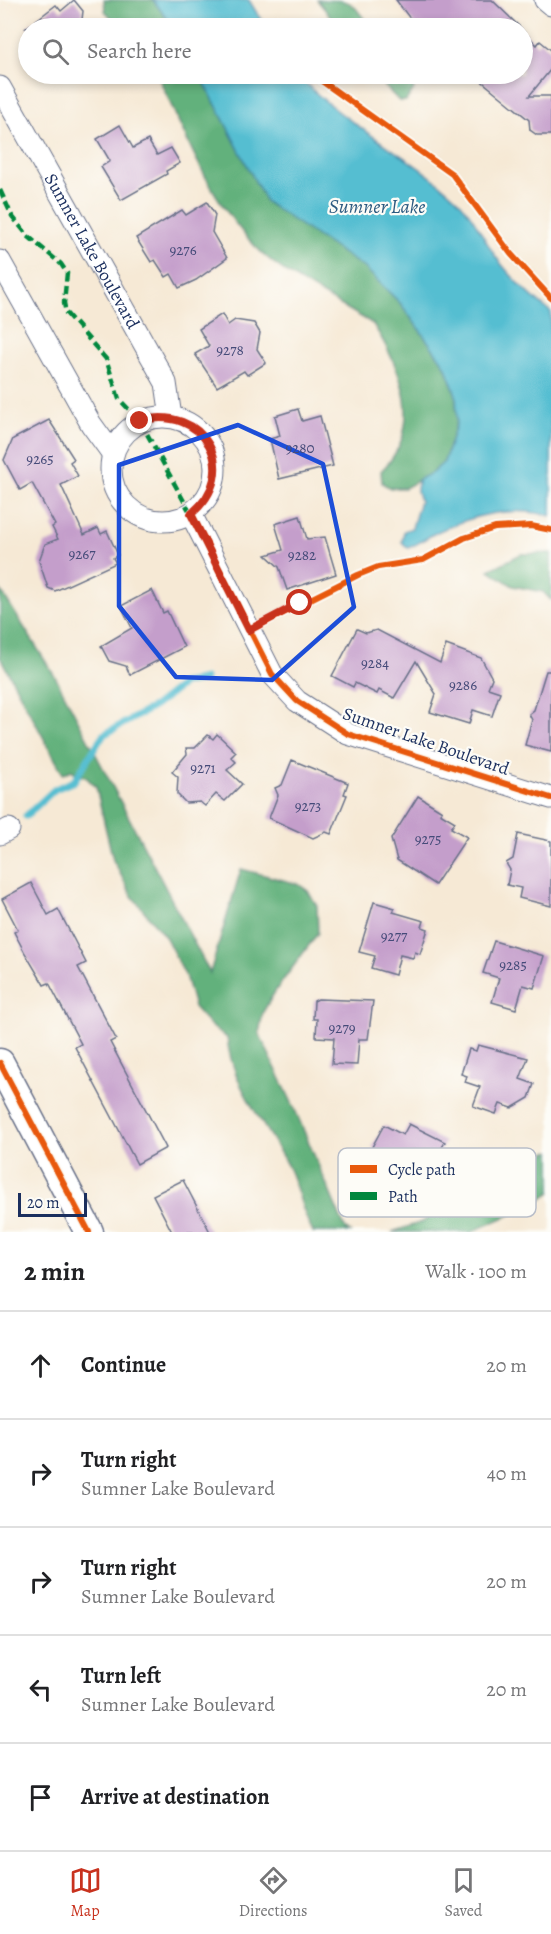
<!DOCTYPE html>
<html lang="en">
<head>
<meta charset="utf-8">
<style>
  :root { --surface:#fff; --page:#f2f2f2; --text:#202124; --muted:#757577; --line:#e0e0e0; --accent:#c8321e }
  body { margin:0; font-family:Alegreya,serif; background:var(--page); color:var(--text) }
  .scale { position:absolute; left:18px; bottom:15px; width:69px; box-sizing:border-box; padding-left:6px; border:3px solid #1b2f5e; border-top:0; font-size:16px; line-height:21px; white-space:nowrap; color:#1b2f5e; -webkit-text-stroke:4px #fdfcf7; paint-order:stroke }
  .stop { position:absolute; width:18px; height:18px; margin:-14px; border:4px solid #c8321e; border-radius:50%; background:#fff }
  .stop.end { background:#c8321e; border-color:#fff; box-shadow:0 2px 6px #0008 }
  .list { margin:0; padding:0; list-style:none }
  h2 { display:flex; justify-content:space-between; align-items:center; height:78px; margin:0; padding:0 24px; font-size:26px }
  h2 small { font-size:20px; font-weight:400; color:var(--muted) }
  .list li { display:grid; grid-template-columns:39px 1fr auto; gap:18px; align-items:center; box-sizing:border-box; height:108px; padding:0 24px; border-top:2px solid var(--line) }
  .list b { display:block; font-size:22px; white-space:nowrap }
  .list p { margin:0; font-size:20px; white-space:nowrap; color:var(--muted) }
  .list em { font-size:20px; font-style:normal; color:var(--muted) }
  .icon { flex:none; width:33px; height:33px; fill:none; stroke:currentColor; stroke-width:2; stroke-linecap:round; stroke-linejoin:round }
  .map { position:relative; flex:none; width:551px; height:1232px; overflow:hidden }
  .search { position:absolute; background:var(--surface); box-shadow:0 3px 9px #0003; left:18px; right:18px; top:18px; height:66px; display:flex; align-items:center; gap:15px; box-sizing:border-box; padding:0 21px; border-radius:33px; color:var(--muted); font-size:22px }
  .sheet { height:618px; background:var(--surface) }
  nav { display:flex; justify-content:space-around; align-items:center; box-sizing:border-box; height:84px; border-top:2px solid var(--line); background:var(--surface); font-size:16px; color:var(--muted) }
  nav a { display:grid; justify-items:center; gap:3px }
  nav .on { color:var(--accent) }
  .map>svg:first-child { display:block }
</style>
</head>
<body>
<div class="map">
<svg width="551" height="1232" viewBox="0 0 551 1232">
  <rect width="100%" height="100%" fill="#fdfcf7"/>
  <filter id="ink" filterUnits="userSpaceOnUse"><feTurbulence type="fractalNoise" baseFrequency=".0167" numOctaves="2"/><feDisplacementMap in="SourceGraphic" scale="12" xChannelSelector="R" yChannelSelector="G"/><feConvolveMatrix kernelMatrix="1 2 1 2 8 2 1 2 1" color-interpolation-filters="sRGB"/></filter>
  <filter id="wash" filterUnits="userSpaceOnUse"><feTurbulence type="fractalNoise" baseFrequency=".008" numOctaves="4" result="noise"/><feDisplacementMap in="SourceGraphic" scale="24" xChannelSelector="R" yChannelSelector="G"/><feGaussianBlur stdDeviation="1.35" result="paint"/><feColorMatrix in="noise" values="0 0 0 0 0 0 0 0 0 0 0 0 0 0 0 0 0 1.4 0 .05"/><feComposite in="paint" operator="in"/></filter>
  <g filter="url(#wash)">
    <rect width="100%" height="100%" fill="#f6e9d5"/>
    <g fill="#62b17b" stroke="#3e706c" stroke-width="1.5">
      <polygon points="104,0 153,0 174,28 121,28 105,11"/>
      <path d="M317,0c39,0 32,0 54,28h-31z"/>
      <path d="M157,74h43l66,128 99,66 36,36 44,61 11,30 1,27 -13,40 -12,11 -27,15h-15l-8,-5 -1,-12c45,-44 21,-101 -8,-147 -34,-21 -84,-45 -112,-72 -50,-47 -76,-118 -104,-178z"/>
      <polygon points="373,74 408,74 414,89 406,101 399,101"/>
      <polygon points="551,553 551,600 543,592 513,586 489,570 521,554"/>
      <path d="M0,589l56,89 154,295 31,-104 57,15 10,7 9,15 1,27 -42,57 -13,22 -4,21 34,72 52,123 5,4h-37c-11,-18 -15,-45 -25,-65 -22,-43 -56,-80 -61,-129l-16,-12 -17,-19 -9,-32 -19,-37 -34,-42 -19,-36 -17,-73 -9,-9 -16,-8 -8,4 -63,-117z"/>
      <polygon points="551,1151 551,1192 530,1206 471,1232 392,1232 422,1222 453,1201 480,1178 503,1166"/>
    </g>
    <g fill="#55bed1" stroke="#387698" stroke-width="1.5">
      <polygon points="153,0 249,0 266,28 174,28"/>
      <path d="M200,74h97c46,51 108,77 158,123 17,15 28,41 41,60 14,19 36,41 55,55v204c-40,-11 -77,-1 -114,16 -10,5 -18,12 -29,16l-6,-6 2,-11 8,-3 8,-27 -3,-10 1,-11 14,-7 12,-11 13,-40 -1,-27 -11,-30 -44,-61 -36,-36 -99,-66z"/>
    </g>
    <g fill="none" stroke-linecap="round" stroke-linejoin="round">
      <polyline stroke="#55bed1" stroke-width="7" points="26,816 55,789 74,781 103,735 155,706 183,684 205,679"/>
    </g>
    <g id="blocks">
      <g fill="#c49ecb">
        <polygon points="74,0 83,11 81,28 26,28 56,5 61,11"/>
        <polygon points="396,0 492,0 521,28 417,28"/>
        <polygon points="522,30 537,45 540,41 551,50 551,69 529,96 551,96 551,135 537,135 530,130 529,120 473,74 522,74"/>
        <polygon points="120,125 133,148 148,140 157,155 171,148 180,163 166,171 167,174 121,200 101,167 110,161 97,139"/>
        <polygon points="207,202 215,215 212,232 227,258 196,280 179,288 171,274 166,277 155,260 151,262 136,238 182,210 186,215"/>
        <polygon points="222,314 228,325 235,320 254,323 260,333 257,349 266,363 247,375 244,371 217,387 195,354 209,346 199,329"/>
        <polygon points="298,409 302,421 320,416 333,466 279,479 270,439 280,436 275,416"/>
        <polygon points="49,420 74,459 70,462 78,476 61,485 84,535 98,528 101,534 107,531 118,555 113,558 116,563 55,591 48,588 39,561 45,544 58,539 52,527 55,525 32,483 20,490 4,460 13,439"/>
        <polygon points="300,516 307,539 325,537 336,574 287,590 279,567 266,555 283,550 275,524"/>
        <polygon points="152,590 163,613 167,611 184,647 130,675 126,666 109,661 101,646 132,628 121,606"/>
        <polygon points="357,629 366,633 377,630 440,663 446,645 481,658 492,678 488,688 500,692 492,716 473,710 469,724 430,712 436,694 416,661 394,698 379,690 377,694 355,683 353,687 332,676"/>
        <polygon points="546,671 551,671 551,752 525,745 532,720 529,714 534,710"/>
        <polygon points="217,734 236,752 231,757 236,762 227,770 242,784 225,801 216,794 205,806 200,802 186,803 177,794 178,777 172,772 187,754 186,748 195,748 208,735 213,739"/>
        <polygon points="292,760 348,783 344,794 347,795 331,834 326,832 313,838 269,818 278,795 275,788 282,785"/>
        <polygon points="418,796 442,811 440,813 455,822 451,828 467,837 435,885 397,860 391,839"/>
        <polygon points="518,834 551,841 551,906 519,898 521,888 507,885 510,870 506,863 513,859"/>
        <polygon points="31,883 48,915 58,909 86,963 78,967 116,1039 110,1042 166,1148 137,1164 75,1047 81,1044 49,983 44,985 25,953 14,932 18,930 2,899"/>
        <polygon points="374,902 395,908 393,912 424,921 422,927 428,929 420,954 415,952 413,958 400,955 395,975 371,968 375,956 359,952"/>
        <polygon points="494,941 544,956 534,988 523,985 516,1009 492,1002 499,978 483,973"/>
        <polygon points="318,999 373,1001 368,1039 359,1039 357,1065 332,1064 334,1038 316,1037 317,1019 313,1019 314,1001"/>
        <polygon points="478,1045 528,1058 520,1079 534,1084 529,1098 512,1108 500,1104 496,1114 473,1106 480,1087 465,1082 467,1076 461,1074 469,1049 476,1051"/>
        <polygon points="409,1124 445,1142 430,1169 432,1171 419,1191 375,1167 383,1153 372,1147 384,1125 403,1135"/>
        <polygon points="183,1180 210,1232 172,1232 153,1195"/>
      </g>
    </g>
  </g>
  <g filter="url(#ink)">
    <use href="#blocks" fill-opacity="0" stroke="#687088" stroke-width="1.5"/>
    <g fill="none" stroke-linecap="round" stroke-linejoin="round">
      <defs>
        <g id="street">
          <polyline points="545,0 551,5"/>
          <path id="s1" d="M0,87l166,296 5,34"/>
          <polyline points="0,261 91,424 112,453"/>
          <circle cx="163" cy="469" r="52"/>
          <polyline points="191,514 272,674 297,701 348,734 551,798"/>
          <polyline points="0,834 9,829"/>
        </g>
        <polyline id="secondary" points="0,1063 89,1232"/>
      </defs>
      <use href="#street" stroke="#687088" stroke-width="23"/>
      <use href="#secondary" stroke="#687088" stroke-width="31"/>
      <use href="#street" stroke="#fff" stroke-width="21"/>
      <use href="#secondary" stroke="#fff" stroke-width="28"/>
      <polyline stroke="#00873e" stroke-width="4.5" stroke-dasharray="9 4.5" stroke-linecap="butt" points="0,190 12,216 29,237 61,264 67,273 64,303 66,313 106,359 119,399 140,421 191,514"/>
      <defs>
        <g id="cycleway">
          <polyline points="312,74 452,174 511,254 551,298"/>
          <polyline points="191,514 272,674 297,701 348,734 551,798"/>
          <polyline points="249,630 358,575 378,567 423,560 464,538 495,528 531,526 551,530"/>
          <polyline points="0,1063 89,1232"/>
        </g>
      </defs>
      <use href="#cycleway" stroke="#fdfcf7" stroke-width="10"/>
      <use href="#cycleway" stroke="#e8590c" stroke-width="6"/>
    </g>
  </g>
  <g fill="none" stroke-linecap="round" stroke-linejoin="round" filter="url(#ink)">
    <path stroke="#c8321e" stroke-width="8" d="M140,421c64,-18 103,51 51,93l58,116 51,-27"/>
  </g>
  <path fill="none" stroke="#1d4ed8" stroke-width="4.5" stroke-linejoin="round" d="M238,425l85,39 31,143 -82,73 -96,-3 -57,-71v-141z"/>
  <g text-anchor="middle" stroke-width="4.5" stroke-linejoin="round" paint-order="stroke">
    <g font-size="15" fill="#454b79">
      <text x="183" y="255">9276</text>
      <text x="230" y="355">9278</text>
      <text x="300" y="453">9280</text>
      <text x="40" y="464">9265</text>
      <text x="82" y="559">9267</text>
      <text x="302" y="560">9282</text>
      <text x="375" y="668">9284</text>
      <text x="463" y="690">9286</text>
      <text x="203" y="773">9271</text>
      <text x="308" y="811">9273</text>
      <text x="428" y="844">9275</text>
      <text x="394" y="941">9277</text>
      <text x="513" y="970">9285</text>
      <text x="342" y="1033">9279</text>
    </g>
    <g font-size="18" fill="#1b2f5e" stroke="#fdfcf7">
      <text dy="6" stroke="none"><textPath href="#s1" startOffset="188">Sumner Lake Boulevard</textPath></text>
      <text transform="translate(426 741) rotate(19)" y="6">Sumner Lake Boulevard</text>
    </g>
    <g font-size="20" font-style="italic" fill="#2c5a80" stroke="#fdfcf7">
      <text x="377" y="213">Sumner Lake</text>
    </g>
  </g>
  <rect x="338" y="1148" width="198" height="69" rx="9" fill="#fdfcf7" stroke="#b9bec9" stroke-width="1.5"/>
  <rect x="350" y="1165" width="27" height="8" fill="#e8590c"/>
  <rect x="350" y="1192" width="27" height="8" fill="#00873e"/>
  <g font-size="16" fill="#1b2f5e">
    <text x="388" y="1175">Cycle path</text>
    <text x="388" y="1202">Path</text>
  </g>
</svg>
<div class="scale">20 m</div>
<div class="stop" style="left:300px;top:603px"></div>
<div class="stop end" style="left:140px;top:421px"></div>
<div class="search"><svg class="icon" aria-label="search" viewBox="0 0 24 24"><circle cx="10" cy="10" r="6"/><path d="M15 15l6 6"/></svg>Search here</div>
</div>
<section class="sheet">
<h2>2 min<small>Walk · 100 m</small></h2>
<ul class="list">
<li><svg class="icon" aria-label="ahead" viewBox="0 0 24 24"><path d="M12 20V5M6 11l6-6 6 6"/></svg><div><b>Continue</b></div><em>20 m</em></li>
<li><svg class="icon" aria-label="right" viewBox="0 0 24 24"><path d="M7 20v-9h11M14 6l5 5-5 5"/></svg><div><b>Turn right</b><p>Sumner Lake Boulevard</p></div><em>40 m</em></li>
<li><svg class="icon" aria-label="right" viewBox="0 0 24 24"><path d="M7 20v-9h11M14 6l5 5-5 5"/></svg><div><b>Turn right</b><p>Sumner Lake Boulevard</p></div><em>20 m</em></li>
<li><svg class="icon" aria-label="left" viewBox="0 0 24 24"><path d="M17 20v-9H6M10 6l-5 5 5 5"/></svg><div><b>Turn left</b><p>Sumner Lake Boulevard</p></div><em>20 m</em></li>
<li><svg class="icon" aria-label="arrive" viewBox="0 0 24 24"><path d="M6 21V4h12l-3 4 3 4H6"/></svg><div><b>Arrive at destination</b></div></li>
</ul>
</section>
<nav>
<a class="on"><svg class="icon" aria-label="map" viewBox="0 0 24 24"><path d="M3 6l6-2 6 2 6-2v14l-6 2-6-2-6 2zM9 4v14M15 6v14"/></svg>Map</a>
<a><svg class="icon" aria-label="directions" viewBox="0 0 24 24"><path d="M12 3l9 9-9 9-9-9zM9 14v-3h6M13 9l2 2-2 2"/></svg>Directions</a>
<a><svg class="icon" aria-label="saved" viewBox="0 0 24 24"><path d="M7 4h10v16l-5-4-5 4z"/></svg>Saved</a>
</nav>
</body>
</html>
